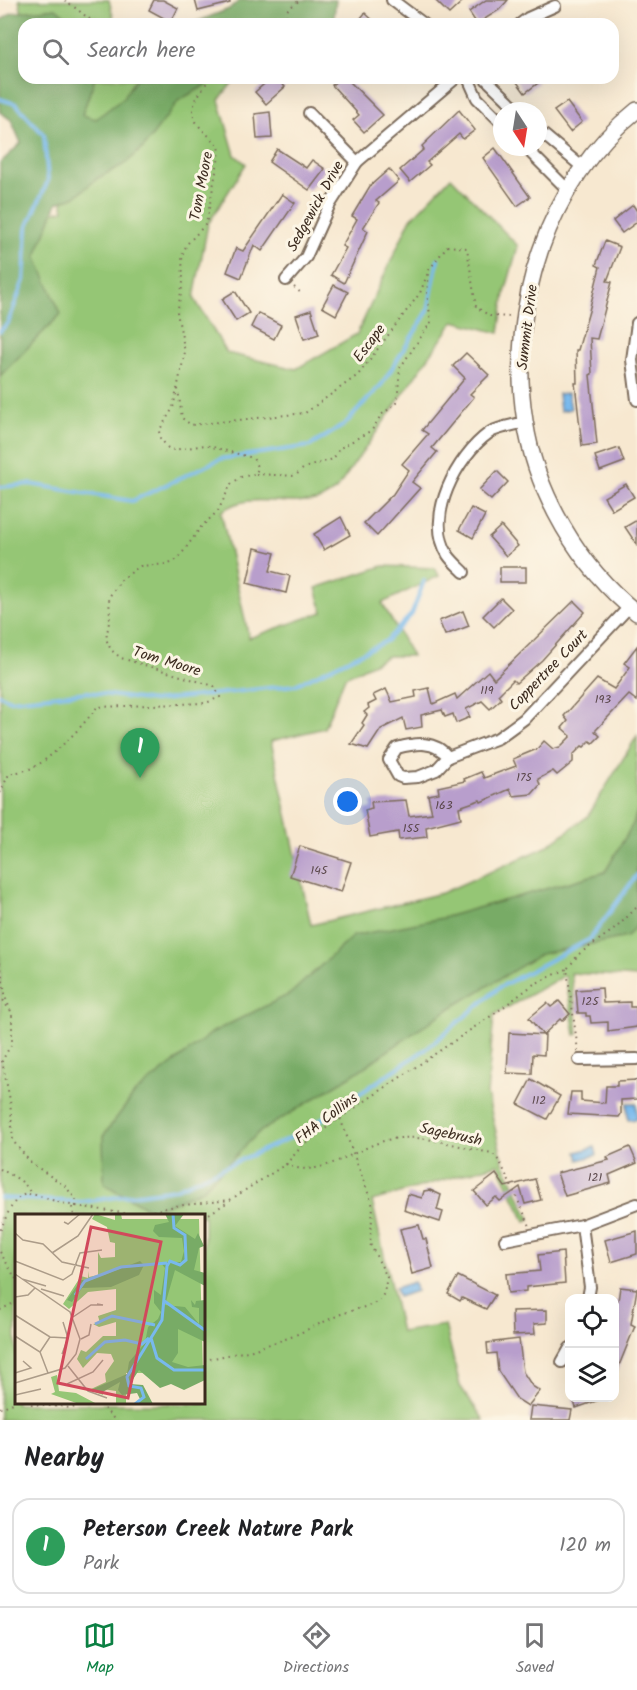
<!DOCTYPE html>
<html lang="en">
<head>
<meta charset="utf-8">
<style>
  :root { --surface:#fff; --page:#f2f2f2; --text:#202124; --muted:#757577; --line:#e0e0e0; --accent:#0b8043 }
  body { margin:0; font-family:Kalam,sans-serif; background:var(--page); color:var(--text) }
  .controls { position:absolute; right:18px; bottom:18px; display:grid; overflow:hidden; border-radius:12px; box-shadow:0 6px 24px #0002 }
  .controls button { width:54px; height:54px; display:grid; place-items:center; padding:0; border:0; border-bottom:2px solid var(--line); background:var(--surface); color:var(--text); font:30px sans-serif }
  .compass { position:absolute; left:493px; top:102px; width:54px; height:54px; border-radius:50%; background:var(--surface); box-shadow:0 6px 24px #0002; rotate:168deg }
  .you { position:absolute; left:348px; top:802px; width:21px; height:21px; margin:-15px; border:4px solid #fff; border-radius:50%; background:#1a73e8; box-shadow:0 0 0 9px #1a73e833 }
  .badge { display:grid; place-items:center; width:39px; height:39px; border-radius:50%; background:var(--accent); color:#fff; font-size:20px; font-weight:700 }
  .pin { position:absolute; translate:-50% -50px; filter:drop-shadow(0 2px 3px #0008) }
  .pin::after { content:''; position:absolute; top:32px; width:21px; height:18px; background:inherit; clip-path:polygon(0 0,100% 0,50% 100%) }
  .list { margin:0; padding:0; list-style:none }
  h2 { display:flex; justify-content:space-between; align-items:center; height:78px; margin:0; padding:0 24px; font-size:26px }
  h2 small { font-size:20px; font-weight:400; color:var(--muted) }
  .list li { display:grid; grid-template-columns:39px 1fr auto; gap:18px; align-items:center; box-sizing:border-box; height:96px; margin:0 12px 12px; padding:0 12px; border:2px solid var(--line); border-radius:18px }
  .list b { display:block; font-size:22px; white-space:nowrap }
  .list p { margin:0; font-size:20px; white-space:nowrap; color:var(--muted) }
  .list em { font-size:20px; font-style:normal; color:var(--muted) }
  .icon { flex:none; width:33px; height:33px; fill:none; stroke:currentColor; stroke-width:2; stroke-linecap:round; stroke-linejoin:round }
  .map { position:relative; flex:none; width:637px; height:1420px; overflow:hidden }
  .search { position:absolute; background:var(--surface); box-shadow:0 6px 24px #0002; left:18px; right:18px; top:18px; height:66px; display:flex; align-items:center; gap:15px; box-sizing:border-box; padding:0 21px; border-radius:18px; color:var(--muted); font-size:22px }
  .sheet { height:186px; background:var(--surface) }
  nav { display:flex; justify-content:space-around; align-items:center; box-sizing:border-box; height:84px; border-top:2px solid var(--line); background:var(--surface); font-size:16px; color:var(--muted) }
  nav a { display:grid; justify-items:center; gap:3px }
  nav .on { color:var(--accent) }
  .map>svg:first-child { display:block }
</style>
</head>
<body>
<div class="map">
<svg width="637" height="1420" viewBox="0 0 637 1420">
  <rect width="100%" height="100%" fill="#fcf5e5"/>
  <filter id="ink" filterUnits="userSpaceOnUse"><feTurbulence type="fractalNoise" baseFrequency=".0167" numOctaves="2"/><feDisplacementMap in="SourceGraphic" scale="12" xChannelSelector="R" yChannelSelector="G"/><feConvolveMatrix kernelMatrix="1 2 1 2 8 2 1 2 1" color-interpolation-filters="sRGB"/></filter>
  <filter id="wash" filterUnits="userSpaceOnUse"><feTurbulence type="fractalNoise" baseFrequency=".008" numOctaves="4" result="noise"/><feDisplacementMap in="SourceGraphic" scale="24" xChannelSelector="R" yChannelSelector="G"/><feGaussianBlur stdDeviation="1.35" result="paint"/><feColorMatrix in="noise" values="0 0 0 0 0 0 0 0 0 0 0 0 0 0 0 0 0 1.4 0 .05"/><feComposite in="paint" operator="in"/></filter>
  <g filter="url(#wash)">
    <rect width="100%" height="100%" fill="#f7e8d0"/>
    <g fill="#95c675" stroke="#68784a" stroke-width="1.5" fill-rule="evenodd">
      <polygon points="19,0 109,0 115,24 24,24"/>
      <path d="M36,78h200l-17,22 16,55 11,9 -38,60 -14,74 33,55 69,16 61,-35 53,-114 41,-43 67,69 -13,47 -6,40 -45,-12 -118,169c-7,4 -14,10 -21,11 -32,6 -67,-11 -94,11l28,126 74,-26 -7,-24 67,-22 52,2 4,8 -57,27 30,53h-24l-43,21 -21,51 -53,13 40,184 131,-32 102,-45 44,-32 49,-80v241l-66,-4 7,61 -3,1 -10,-60 -71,40 -7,79 16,68 27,57 -5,2 -27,-57 -126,37 29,131 44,-7 15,61 24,34h-484v-1196l64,-14zM16,1216h188v188h-188z"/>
    </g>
    <g fill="#78ab66" stroke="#5a6a42" stroke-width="1.5">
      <polygon points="240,0 336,0 334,17 326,24 191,24 229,9"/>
      <polygon points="56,8 75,24 24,24 24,78 95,78 82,115 96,119 123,98 136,78 219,78 179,100 144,147 125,164 98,178 76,196 57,203 36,256 61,314 0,376 0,163 21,143 11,120 0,112 0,21 12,13"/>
      <polygon points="637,811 637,925 627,937 541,954 446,1011 351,1076 258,1133 202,1190 152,1211 104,1184 103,1136 135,1093 213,1032 290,994 353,936 442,918 605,872 633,824"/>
    </g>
    <g fill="#78b9ed" stroke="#5a7286" stroke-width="1.5">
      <polygon points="568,393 571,409 560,411 558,394"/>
      <polygon points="627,1103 636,1103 637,1119 628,1120"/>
      <polygon points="595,1147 597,1155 579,1160 577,1152"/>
      <polygon points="414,1282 416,1291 398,1297 395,1288"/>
    </g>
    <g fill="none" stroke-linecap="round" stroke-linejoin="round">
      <g stroke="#78b9ed" stroke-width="4">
        <polyline points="0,99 16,104 44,135 48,181 27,228 24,280 8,323 0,331"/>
        <polyline points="0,487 30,484 132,501 220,459 310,446 344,425 382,384 428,311 438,259"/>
        <polyline points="0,695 10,700 88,692 153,701 295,685 386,641 412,614 424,581"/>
        <polyline points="0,1198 82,1202 175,1189 301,1133 426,1049 500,987 590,939 637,875"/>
      </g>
    </g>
    <g id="blocks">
      <g fill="#b89ecc">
        <polygon points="154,0 163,0 178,8 171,22 149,10"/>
        <polygon points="195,0 229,0 230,3 198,11"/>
        <polygon points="435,0 464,0 449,14"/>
        <polygon points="486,0 508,0 499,10 477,24 469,12"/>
        <polygon points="365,13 377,24 356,24"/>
        <polygon points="271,78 277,78 285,87 266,104 255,92"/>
        <polygon points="340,78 346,78 383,115 364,132 353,120 359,115 332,85"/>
        <polygon points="514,78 534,78 538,83 525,93"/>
        <polygon points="567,102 582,122 570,132 554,111"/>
        <polygon points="459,110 475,130 463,139 459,134 427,162 430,165 410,182 400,170 424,149 422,146"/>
        <polygon points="270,112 272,138 257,139 255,114"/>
        <polygon points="495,148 530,197 517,206 483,158"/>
        <polygon points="277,149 306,168 312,160 325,169 309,190 269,162"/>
        <polygon points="389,169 399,181 376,201 379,203 363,228 368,231 344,283 331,275 346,248 342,246 357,219 352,216 370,186"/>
        <polygon points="282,194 295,203 262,251 254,245 241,278 227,272 236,248 243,251"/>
        <polygon points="633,205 637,211 637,222 622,233 613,221"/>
        <polygon points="605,241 620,247 607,281 612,282 597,339 590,338 592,374 590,375 597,444 582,446 575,383 577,383 576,350 578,350 589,311 600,267 596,265"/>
        <polygon points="334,285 348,292 336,315 322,307"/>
        <polygon points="235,291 249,313 236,321 222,299"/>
        <polygon points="311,310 319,334 304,339 296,315"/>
        <polygon points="258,313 281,325 274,339 251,327"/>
        <polygon points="466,353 489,375 470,394 474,397 432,448 437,452 412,482 420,488 377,536 364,523 393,494 409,470 402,464 428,434 422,430 465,378 453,366"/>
        <polygon points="619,448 624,462 600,471 595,456"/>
        <polygon points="497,471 508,482 491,500 479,490"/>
        <polygon points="626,484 634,497 612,510 604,497"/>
        <polygon points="471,508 485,515 473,538 459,530"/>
        <polygon points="341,517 350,535 324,550 314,534"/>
        <polygon points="637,520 637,545 625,527"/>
        <polygon points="501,526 518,546 506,556 489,537"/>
        <polygon points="255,548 275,553 270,571 290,576 286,593 247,583"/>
        <rect x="500" y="567" width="26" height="15"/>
        <polygon points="501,598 512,609 494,627 483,616"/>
        <polygon points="574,601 585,612 542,660 516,683 513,680 498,695 501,699 490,709 482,701 466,709 470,717 456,723 453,714 445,717 442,710 421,715 422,727 406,730 403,718 381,729 368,749 351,744 364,725 362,723 367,715 364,712 369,708 368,705 376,701 373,695 386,689 392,702 416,697 415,691 429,688 433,704 455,694 457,699 488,671 494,679"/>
        <polygon points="463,611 469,626 445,635 439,621"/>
        <polygon points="637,646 637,701 629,695 595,731 600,736 593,743 590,741 584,747 582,746 573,755 573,762 557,775 553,771 538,779 540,785 532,794 513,796 510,789 481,802 480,800 459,807 461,818 426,827 427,837 399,840 398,832 370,837 365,810 372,808 371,802 406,800 409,816 432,813 428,795 439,793 438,787 465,781 464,779 481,772 484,778 516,766 513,759 537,749 544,741 553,749 560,747 571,736 562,728 568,721 564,716 597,679 614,689 630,667 624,663"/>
        <polygon points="300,846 351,862 341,892 290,876"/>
        <polygon points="602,988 603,1003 630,1002 630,1007 636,1007 637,1027 608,1031 608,1022 591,1023 590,1016 586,1016 586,1013 578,1013 576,990"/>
        <polygon points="559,1001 570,1014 562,1021 560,1019 543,1035 529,1018 547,1003 551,1007"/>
        <polygon points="509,1033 545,1035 544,1055 533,1054 532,1074 507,1073"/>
        <polygon points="531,1079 560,1096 547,1119 518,1104"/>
        <polygon points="637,1080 637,1099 621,1100 621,1114 619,1117 568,1114 571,1092 581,1092 581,1101 605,1103 606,1086 617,1086 617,1081"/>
        <polygon points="630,1147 637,1163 609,1175 611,1183 565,1196 557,1173 609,1160 607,1157"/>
        <polygon points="496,1174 505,1187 535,1179 541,1200 525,1204 520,1187 500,1201 496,1197 486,1205 474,1191"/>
        <polygon points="430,1190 441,1195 437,1210 443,1212 440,1222 404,1210 408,1194 422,1198 424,1191"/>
        <polygon points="419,1225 423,1239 426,1239 433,1268 412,1274 400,1229"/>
        <polygon points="637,1231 637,1254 611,1262 605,1240"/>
        <polygon points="563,1252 565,1283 526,1287 526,1291 508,1293 506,1274 540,1271 538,1255"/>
        <polygon points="458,1276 495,1295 486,1309 462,1298 460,1301 448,1294"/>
        <polygon points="620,1287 637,1289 631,1324 635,1326 616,1373 615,1301 618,1301"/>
        <polygon points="547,1310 547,1323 534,1324 535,1334 513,1335 512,1311"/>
        <polygon points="519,1339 523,1372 532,1386 540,1391 528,1406 517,1399 498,1371 496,1353 488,1354 487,1343"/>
        <polygon points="573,1398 602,1398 602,1399 576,1408"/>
        <polygon points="531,1406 572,1410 570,1420 529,1420"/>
      </g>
    </g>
  </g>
  <g filter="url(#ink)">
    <use href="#blocks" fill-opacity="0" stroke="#7d6c5c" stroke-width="1.5"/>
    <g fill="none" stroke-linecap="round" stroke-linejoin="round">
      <defs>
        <g id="minor">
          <polyline points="392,0 424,24"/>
          <polyline points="520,24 528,18 555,6"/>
          <polyline points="468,78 477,98 502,123"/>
          <polyline points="485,78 519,111"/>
          <polyline points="309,113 357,162"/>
          <polyline points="538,130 582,167"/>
          <polyline points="525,147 568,190"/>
          <polyline points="286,280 306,257 329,206 357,162 456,78"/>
          <polyline points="637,323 632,360 637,400"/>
          <path d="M464,572c-5,-5 -12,-11 -16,-17 -24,-38 9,-99 41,-122 9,-6 26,-8 36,-11"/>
          <path d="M448,757c-13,-17 -32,-14 -51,-9l-8,12 9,16 5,2 15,-1 18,-7 12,-13 50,-19 26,-19 105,-112"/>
          <polyline points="579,1060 637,1059"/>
          <polyline points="582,1225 590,1287 588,1298"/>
          <polyline points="505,1240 582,1225 637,1204"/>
          <polyline points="562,1362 570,1348"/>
        </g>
        <path id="secondary" d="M637,110c-90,71 -130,199 -112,311 11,73 54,146 112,192"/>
      </defs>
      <use href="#minor" stroke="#7d6c5c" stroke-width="14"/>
      <use href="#secondary" stroke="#7d6c5c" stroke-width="18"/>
      <g stroke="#7d6c5c" stroke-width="2" stroke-dasharray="1.5 4.5" stroke-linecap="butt">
        <polyline points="65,0 96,24"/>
        <polyline points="278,24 286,18 288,9 300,0"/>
        <polyline points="294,287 301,293"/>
        <polyline points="178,389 182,418 191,425 305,413 358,375 420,293 429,270 447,246 467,248 476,307 490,316 513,317"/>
        <polyline points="256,474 295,476 304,468 333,459 340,448 372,430 381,415 397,403 400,368 431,322 427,293 429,273"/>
        <path d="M0,793l9,-19c7,-2 16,-3 23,-6 18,-8 53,-44 65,-61l109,-4 14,-6 -6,-11 -93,-28 -10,-8 -5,-11 4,-22 -1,-20 12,-17 19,-14 29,-2 9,-5 23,-32 17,-16 13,-27 10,-7 14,-3 3,-5 -5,-11 -48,-13 -31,5 -6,-2 -8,-10 -1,-7 14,-23 12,-56 -8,-39 6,-31 -1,-27 5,-11 19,-20 14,-73c-1,-7 -6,-10 -11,-15 -27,-23 -15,-34 1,-58"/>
        <path d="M0,963l6,36 6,15v29l-10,18 8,39 3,41 18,22 34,23 11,13v7c-48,-8 -53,-32 -76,25"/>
        <polyline points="0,995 8,1008"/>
        <polyline points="578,1051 567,969 579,954 616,928 637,907"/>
        <path d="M286,1164c32,17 70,-16 101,-24 36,-8 69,7 105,13l8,9 30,64"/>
        <path d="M0,1169c11,6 26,12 30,24"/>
        <polyline points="76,1206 135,1215 175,1206 230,1200 286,1164 303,1145 340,1118 494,1014 534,984 567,969"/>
        <polyline points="72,1207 74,1216"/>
        <polyline points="204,1217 228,1202"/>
        <polyline points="0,1252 16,1279"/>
        <polyline points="0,1310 16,1302"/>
        <polyline points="204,1360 252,1350 291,1337 341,1314 371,1305 380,1300 384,1293 387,1277 370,1244 373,1206 340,1118"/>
        <polyline points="31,1404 72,1408 84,1404"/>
        <polyline points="100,1404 115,1420"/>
        <polyline points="0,1408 16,1402"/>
      </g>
      <use href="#minor" stroke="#fff" stroke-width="10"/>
      <use href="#secondary" stroke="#fff" stroke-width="15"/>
    </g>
  </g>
  <g text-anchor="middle" stroke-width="6" stroke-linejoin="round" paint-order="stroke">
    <g font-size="12" fill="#5a474a">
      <text x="487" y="694">119</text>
      <text x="603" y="703">193</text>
      <text x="524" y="781">175</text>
      <text x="444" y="809">163</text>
      <text x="411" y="832">155</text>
      <text x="319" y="874">145</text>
      <text x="590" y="1005">125</text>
      <text x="539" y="1104">112</text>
      <text x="595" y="1181">121</text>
    </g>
    <g font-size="15" fill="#3b2a1e" stroke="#fcf5e5">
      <text transform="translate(201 186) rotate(-79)" y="5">Tom Moore</text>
      <text transform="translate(315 206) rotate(-61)" y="5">Sedgewick Drive</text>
      <text transform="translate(527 327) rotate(-83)" y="5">Summit Drive</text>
      <text transform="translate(369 343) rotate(-53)" y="5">Escape</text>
      <text transform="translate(167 661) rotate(17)" y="5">Tom Moore</text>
      <text transform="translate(548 670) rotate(-46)" y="5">Coppertree Court</text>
      <text transform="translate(326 1118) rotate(-37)" y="5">FHA Collins</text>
      <text transform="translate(451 1134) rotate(12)" y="5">Sagebrush</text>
    </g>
  </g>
  <g transform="translate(15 1214)">
    <rect width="190" height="190" fill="#f7e8d0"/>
    <path d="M80,0l20,6v-6h6l1,5h77l4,154h-77v31h-10v-13l-14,-2 1,6 -14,-5 17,-8 -1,-8 9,-13 -3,-7 -14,-1 -14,15 -6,-9 4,-9 5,2 17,-16h13v-14l-17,5 -6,-3 7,-1 -2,-7 18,-6v-21l-28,3 -19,17 -6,-5 18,-28 7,2 1,-7v6l9,-2v-23l3,6 14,-1v-14l-5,-1 -3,-15 -15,-8zM42,161l2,16 17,2 21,11h-18l-28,-10 4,-2 -4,-15z" fill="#95c675"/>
    <path d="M150,0h19l-9,12 20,13 3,-6 6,13 -5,2 -5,22 11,3v13l-30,-16 -10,35 20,2 14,17v-16l-7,-1 -1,-7 4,5 1,-4 9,-1v42l-27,-13v24l-6,9 16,5 17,-2v15l-21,10 -13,-6 -11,4 -21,-18 -9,14 13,1 10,19h-24l9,-1 2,-4 -3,-6 -15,2 -4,-5 2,-8 -19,11 -10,-3 36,-16 2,-12 16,-19 3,-16 10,-8 3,-7 -7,-9v-13l7,5 4,-27 -5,-6h21l3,-11 -2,-13 -23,-1 -6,-6 2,-6 14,-3zM125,47l4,4 -5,10 -28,12 -29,1 -10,14 -5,-2 14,-20h10z" fill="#78ab66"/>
    <path fill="none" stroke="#78b9ed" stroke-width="3" d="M60,81l10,-14 36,-14 46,-4M148,86l43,31M80,110l17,-8 43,9M136,124l6,20 17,12h32M71,145l19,-17 20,-2 17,4 7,-6M120,190l9,-7 -3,-9 -12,-2 -2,-9 35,-57 5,-54 3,-5 10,4 6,-5 -1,-25 -11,-7 -1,-14"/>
    <path fill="none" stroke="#ac9c89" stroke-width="1.5" d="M49,8l4,2 12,-10M0,19l8,7 20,4 19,18 27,6M37,39l26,-17 15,-22M0,47l48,19 9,-6 8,-21 22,-3M0,60l55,38 10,27 -4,15 -11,14 -50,15M7,65l24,7M26,75l23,7M0,83l13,-2 7,-7M0,101l35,22 18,1M58,103l18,-12h12l-6,-1M0,122l25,16 8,21M66,125l8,-4 2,-11M25,138l10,-15M47,140l6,-16 -5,-16M53,152l20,25 19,7M0,159l16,-5 -8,-7M52,170l26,-12 10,-12M0,181l26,-6"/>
    <path fill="#d1495b" fill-opacity="0.15" stroke="#d1495b" stroke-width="3" d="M76,13l70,15 -33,156 -70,-15z"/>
    <rect width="190" height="190" fill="none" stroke="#3b2a1e" stroke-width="3"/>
  </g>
</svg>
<div class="controls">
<button><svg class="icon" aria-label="locate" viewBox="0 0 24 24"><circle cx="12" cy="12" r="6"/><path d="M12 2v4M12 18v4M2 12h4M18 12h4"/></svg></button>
<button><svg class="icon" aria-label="layers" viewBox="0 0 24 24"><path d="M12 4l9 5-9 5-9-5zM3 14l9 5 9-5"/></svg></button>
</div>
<svg class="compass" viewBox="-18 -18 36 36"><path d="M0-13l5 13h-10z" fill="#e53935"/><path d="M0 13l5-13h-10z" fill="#757577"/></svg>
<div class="you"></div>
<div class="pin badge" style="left:140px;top:778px;background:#2e9e5b">1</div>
<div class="search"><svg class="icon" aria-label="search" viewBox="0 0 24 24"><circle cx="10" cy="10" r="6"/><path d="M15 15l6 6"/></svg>Search here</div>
</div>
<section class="sheet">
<h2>Nearby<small></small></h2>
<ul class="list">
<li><span class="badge" style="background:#2e9e5b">1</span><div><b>Peterson Creek Nature Park</b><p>Park</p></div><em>120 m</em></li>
</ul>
</section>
<nav>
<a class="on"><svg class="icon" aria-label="map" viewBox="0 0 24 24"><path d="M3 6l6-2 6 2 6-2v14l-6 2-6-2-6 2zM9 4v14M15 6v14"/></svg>Map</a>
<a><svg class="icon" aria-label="directions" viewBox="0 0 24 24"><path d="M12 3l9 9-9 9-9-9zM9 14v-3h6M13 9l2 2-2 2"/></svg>Directions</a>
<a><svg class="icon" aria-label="saved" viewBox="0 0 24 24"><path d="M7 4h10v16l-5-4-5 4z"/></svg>Saved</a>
</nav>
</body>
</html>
